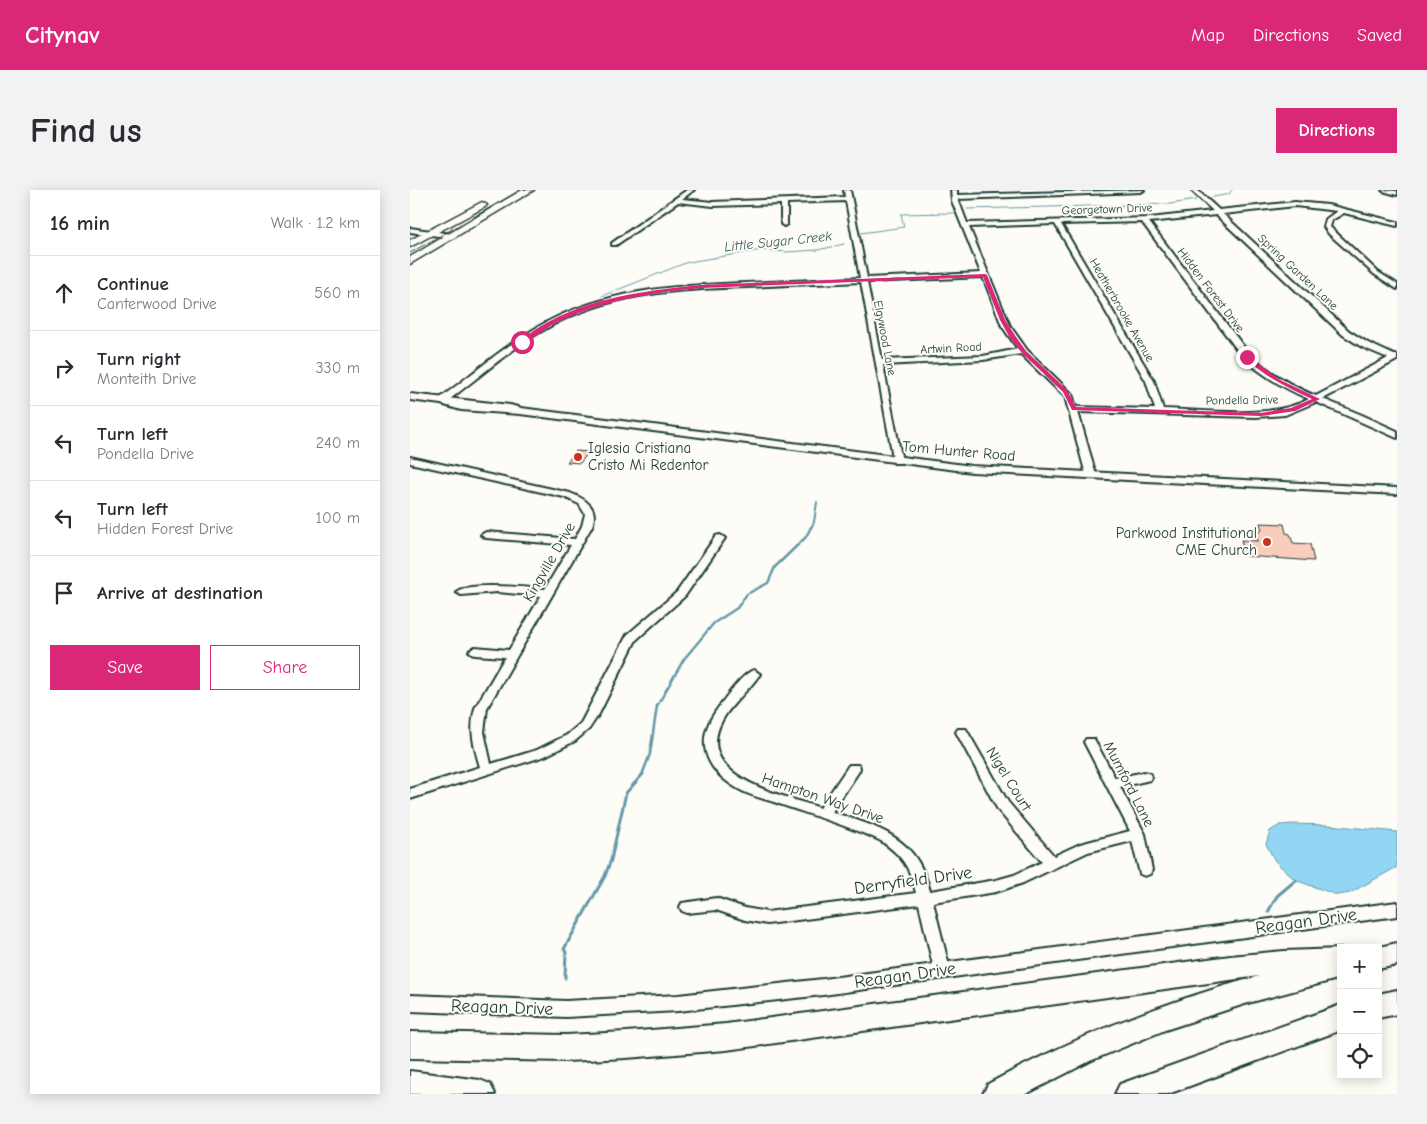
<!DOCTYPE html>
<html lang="en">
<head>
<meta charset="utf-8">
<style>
  :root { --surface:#fff; --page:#f2f2f3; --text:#2b2b33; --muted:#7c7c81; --line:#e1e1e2; --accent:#db2777 }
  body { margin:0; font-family:"Comic Neue",sans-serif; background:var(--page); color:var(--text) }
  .controls { position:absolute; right:15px; bottom:15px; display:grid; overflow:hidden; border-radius:0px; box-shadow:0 2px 12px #0003 }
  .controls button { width:45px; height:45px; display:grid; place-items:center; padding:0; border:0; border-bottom:1px solid var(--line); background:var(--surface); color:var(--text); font:25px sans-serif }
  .stop { position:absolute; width:15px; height:15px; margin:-11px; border:4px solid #db2777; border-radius:50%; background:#fff }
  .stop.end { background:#db2777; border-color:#fff; box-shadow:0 1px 5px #0008 }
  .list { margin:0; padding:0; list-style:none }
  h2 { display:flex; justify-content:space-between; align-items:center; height:65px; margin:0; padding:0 20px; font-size:21px }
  h2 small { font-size:16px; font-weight:400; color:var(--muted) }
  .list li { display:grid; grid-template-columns:32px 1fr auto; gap:15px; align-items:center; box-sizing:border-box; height:75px; padding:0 20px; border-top:1px solid var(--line) }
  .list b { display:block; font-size:19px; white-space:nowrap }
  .list p { margin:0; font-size:16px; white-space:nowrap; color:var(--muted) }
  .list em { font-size:16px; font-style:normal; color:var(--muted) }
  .actions { display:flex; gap:10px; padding:15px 20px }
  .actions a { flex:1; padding:11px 0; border:1px solid var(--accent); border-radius:0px; text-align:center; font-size:18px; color:var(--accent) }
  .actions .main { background:var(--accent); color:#fff }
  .icon { flex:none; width:28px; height:28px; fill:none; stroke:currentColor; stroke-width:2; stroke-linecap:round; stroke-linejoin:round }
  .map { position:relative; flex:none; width:987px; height:904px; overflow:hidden; border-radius:0px }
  header { display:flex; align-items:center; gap:30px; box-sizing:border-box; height:70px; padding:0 25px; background:var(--accent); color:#fff }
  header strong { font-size:24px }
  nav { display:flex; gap:28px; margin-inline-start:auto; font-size:18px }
  .intro { display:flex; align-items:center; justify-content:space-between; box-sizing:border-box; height:120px; padding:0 30px }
  h1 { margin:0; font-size:35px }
  .button { padding:12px 22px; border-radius:0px; background:var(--accent); color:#fff; font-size:18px; font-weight:700 }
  main { display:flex; gap:30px; padding:0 30px }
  aside { flex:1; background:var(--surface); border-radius:0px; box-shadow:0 2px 12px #0003 }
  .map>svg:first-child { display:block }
</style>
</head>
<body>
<header>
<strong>Citynav</strong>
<nav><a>Map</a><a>Directions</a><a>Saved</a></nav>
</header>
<div class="intro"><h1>Find us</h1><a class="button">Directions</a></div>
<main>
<aside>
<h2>16 min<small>Walk · 1.2 km</small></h2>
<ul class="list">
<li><svg class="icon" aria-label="ahead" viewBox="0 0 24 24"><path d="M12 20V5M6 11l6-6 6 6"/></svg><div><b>Continue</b><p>Canterwood Drive</p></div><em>560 m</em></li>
<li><svg class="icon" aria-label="right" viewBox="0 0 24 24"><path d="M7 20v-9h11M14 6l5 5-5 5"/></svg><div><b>Turn right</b><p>Monteith Drive</p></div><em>330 m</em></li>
<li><svg class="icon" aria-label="left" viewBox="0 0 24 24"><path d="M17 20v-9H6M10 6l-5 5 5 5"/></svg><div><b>Turn left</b><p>Pondella Drive</p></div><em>240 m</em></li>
<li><svg class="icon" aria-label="left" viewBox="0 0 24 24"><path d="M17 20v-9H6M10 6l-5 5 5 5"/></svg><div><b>Turn left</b><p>Hidden Forest Drive</p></div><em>100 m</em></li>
<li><svg class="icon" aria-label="arrive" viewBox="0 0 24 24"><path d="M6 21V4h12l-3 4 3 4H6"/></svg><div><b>Arrive at destination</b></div></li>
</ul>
<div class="actions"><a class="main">Save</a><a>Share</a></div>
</aside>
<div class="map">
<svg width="987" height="904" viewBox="0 0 987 904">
  <rect width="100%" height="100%" fill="#fdfcf7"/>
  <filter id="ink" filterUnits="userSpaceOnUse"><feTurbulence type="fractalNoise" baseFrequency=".02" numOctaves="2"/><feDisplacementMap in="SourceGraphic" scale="10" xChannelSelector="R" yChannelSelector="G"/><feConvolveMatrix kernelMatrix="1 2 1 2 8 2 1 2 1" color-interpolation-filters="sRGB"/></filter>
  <g filter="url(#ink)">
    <polygon fill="#92d6f4" stroke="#6499a7" points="882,634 919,635 987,642 987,677 940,703 927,705 885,690 865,671 856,654 860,641 870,635"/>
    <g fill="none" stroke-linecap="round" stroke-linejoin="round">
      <g stroke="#6499a7" stroke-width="1">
        <polyline points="799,8 819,4 822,0"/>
        <polyline points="557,19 760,14 786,10"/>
        <polyline points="451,43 494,37 491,24 543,23"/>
        <polyline points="192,106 278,72 352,60 377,62 408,60 434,54"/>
      </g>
      <polyline stroke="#6499a7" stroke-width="2" points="401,338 404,332 407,312"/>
      <polyline stroke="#6499a7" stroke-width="2.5" points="232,585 240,564 247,516 274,469 304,433 327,418 337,404 358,393 365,377 396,347 401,337"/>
      <g stroke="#6499a7" stroke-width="3">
        <polyline points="858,722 867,706 886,690"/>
        <polyline points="155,788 156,762 154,759 195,686 201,670 216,603 233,584"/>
      </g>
    </g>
    <g fill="#f9ccbc" stroke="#1f3d34">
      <polygon points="166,261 179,262 170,273 157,272"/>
      <polygon points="850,333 874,334 876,343 880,344 883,353 900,354 904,371 835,366 831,350 848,351 846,344 852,340"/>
    </g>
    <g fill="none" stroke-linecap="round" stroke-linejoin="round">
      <defs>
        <g id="minor">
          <path d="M277,0h7l-12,9 31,3 132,-5 -1,-7h6l17,88 114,-5 -29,-72 -1,-11h6v5l187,-5 -3,2 -183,7 9,24 183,-5 63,-7 -22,-21h6l22,20 76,-8 33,3 69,17v4l-53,-13 -12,7 -2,7 48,45 19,12v5l-23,-15 -45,-40 -5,-7 2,-8 11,-8 -42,-5 -72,8 126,117 19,12 26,12h3v5l-74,39 39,16 35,16v7l-81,-36 -31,13 -30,2 -177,-5 18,63 -5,3 -5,-3 -21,-78 -44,-43 -38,6 -100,5 19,96 -2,2h-6l-33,-181c-38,2 -76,3 -114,5 -62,2 -127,5 -185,33 -43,21 -79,54 -117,83h-6v-4c38,-28 75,-62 118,-82 59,-28 125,-32 189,-34 38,-2 76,-3 114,-5l-14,-77 -59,2v21l-3,2 -3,-2v-20l-68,2 -35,-4 -62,43h-4v-2zM806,25l127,120 19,12 26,11 -72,38c-25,-10 -46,-23 -66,-41l-101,-133zM732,32l102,137c20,17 41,30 65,40 -38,21 -102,11 -146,10l-9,-28 -93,-157zM645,34l91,157 9,28 -79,-2 -4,-13 -45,-44 -17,-24 -41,-99zM573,87l19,49 16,23 -35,7 -101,4 -15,-78z"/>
          <polygon points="972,0 987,1 987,5 973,1"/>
          <polygon points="0,38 42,44 45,46 42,48 0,42"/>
          <path d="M0,267l160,36c16,6 29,15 22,33l-105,182 -3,24 7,32 46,-14 30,-15 14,-12 46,-88 50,-43 39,-56 4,-1 5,3 -40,58 -49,44 -37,74 -10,15 -14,12 -30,15 -135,43v-10l70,-22c-6,-20 -11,-38 -5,-59l30,-51 -30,-2 -6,-4 6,-4 34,3 32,-54 -44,-4 -36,3 -5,-3c11,-11 72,-4 89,-3l26,-44 -85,-7 -5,-3 5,-3 89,7 7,-13 3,-12 -6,-10 -15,-7 -154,-34z"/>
          <path d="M344,480l6,4c-11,16 -27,28 -37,45 -33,58 60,76 97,89l29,-43h10l1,3 -1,3 -27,41c48,16 84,24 98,79l66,-11 18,-5 28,-13 -44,-52 -42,-78 2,-3h8l42,73 46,54 26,-12 50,-13 -46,-89 2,-3h8l21,39 30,-6 5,2 1,3 -1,3 -30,7 25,47 7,36 -2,4 -5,2 -5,-2 -8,-33 -44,11 -65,31 -27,9 -63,10 17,68 -3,5 -5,2 -5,-2 -3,-5 -15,-66 -152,20 -22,-4 -29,-10 -29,3 -5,-2 -2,-4 2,-4 34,-5 29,10 22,4 149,-19c-6,-25 -13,-37 -35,-52 -7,-4 -16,-7 -24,-10 -27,-11 -55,-19 -83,-29 -10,-3 -22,-6 -32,-11 -33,-17 -50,-46 -26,-80 7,-10 26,-38 38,-41z"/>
        </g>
        <g id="tertiary">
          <polygon points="0,204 100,215 111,218 562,276 987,298 987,304 562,282 110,224 51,220 31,214 0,210"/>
          <polygon points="987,712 987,726 413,805 268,821 156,827 0,821 0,805 156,811 268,805 413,789"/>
        </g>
        <g id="primary">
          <polygon points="112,0 124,0 0,74 0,67"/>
          <polygon points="72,12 77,15 75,17 0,57 0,50"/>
        </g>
        <g id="motorway">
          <polygon points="987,753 987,775 968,779 968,758 965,758"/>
          <path d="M931,759v29l-93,25 -83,27 -75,31 -64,33h-43l5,-10c86,-47 176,-82 271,-108l-533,74 -100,8 -60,3 -156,-3v-26l156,3 60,-3 100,-8 504,-68 54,-5z"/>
          <polygon points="987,800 987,824 968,828 968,804"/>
          <polygon points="931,815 931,840 758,904 705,904 710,894"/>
          <polygon points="0,881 70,890 80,894 85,904 0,904"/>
        </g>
      </defs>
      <use href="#minor" stroke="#1f3d34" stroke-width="4"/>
      <use href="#tertiary" stroke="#1f3d34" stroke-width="4"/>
      <use href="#primary" stroke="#1f3d34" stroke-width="3"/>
      <use href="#motorway" stroke="#1f3d34" stroke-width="4"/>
      <use href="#minor" fill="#fdfcf7" fill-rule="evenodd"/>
      <use href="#tertiary" fill="#fdfcf7" fill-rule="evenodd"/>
      <use href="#primary" fill="#fdfcf7" fill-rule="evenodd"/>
      <use href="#motorway" fill="#fdfcf7" fill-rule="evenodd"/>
      <polyline stroke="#1f3d34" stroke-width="1" points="0,63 111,0"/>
    </g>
  </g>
  <path fill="#db2777" d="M575,84l2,1 18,45 11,17 10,14 41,39 9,17 185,6 30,-5 21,-9c-25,-12 -47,-22 -67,-41l2,-3 31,24 42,20 -25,12 -34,5 -189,-6 -9,-18 -41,-39 -12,-15 -10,-18 -17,-43 -282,11c-50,5 -99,12 -145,35 -11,5 -21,14 -32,21l-5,-2c49,-42 121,-51 182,-57z"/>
  <g fill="#c8321e" stroke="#fdfcf7" stroke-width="2">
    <circle cx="168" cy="267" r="5"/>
    <circle cx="857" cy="352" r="5"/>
  </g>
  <g text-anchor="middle" stroke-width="4" stroke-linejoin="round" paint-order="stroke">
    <g font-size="12" fill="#1f3d34" stroke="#fdfcf7">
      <text transform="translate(697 19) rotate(-2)" y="4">Georgetown Drive</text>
      <text transform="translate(888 82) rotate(43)" y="4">Spring Garden Lane</text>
      <text transform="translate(801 100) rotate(53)" y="4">Hidden Forest Drive</text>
      <text transform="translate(712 120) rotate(60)" y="4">Heatherbrooke Avenue</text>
      <text transform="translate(475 148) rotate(79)" y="4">Elgywood Lane</text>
      <text transform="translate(541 158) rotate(-3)" y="4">Artwin Road</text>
      <text transform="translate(832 210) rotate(-1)" y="4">Pondella Drive</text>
    </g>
    <g font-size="14" font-style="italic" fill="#365c5a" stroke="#fdfcf7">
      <text transform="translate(368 51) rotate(-6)" y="5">Little Sugar Creek</text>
    </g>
    <g font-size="15" fill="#1f3d34" stroke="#fdfcf7" text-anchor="start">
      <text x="178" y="263">Iglesia Cristiana<tspan x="178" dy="17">Cristo Mi Redentor</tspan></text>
      <text x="847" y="348" text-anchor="end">Parkwood Institutional<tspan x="847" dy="17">CME Church</tspan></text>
    </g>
    <g font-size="15" fill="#1f3d34" stroke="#fdfcf7">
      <text transform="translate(549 261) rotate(5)" y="5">Tom Hunter Road</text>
      <text transform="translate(139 372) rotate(-60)" y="5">Kingville Drive</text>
      <text transform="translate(599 589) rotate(58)" y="5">Nigel Court</text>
      <text transform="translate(719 594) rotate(63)" y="5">Mumford Lane</text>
      <text transform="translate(413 608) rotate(19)" y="5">Hampton Way Drive</text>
    </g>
    <g font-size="18" fill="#1f3d34" stroke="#fdfcf7">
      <text transform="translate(503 690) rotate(-8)" y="6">Derryfield Drive</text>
      <text transform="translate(896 731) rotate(-8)" y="6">Reagan Drive</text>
      <text transform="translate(495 785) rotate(-8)" y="6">Reagan Drive</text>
      <text transform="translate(92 817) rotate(2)" y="6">Reagan Drive</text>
    </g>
  </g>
</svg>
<div class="controls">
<button>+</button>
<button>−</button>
<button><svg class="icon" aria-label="locate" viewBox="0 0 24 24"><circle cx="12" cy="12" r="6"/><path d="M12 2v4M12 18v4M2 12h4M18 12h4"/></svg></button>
</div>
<div class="stop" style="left:112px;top:152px"></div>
<div class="stop end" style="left:837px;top:167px"></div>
</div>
</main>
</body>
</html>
